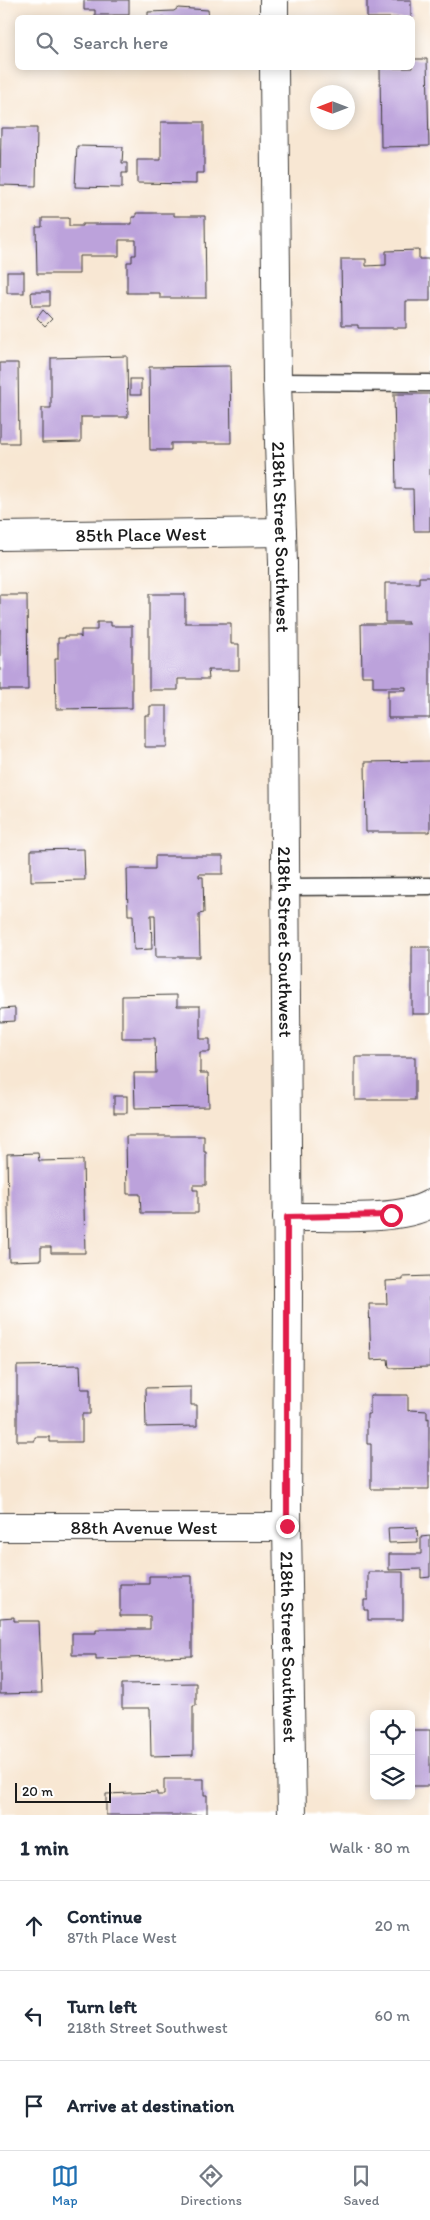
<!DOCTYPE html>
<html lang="en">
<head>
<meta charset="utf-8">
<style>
  :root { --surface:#fff; --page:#f2f2f3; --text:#1f2937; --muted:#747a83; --line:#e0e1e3; --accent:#1f6fb2 }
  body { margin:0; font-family:Itim,sans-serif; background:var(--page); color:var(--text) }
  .controls { position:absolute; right:15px; bottom:15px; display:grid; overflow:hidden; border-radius:8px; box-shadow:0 2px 12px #0003 }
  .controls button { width:45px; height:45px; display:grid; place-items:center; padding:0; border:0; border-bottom:1px solid var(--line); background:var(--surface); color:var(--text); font:25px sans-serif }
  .compass { position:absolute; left:310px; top:85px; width:45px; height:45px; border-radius:50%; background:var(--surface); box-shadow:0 2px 12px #0003; rotate:270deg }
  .scale { position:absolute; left:15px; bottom:12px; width:96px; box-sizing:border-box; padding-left:5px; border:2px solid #1c1c1c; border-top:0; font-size:14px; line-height:18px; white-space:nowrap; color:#1c1c1c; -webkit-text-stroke:4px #fff; paint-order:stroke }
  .stop { position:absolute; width:15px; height:15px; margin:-11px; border:4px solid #e11d48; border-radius:50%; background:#fff }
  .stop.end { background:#e11d48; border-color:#fff; box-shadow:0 1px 5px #0008 }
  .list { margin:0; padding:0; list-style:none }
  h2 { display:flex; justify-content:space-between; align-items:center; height:65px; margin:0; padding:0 20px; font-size:21px }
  h2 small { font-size:16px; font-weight:400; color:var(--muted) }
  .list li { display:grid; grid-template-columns:32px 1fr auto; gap:15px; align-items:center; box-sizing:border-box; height:90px; padding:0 20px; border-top:1px solid var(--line) }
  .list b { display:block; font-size:19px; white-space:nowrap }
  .list p { margin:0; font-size:16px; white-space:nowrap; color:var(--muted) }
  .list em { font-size:16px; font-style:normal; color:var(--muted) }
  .icon { flex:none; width:28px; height:28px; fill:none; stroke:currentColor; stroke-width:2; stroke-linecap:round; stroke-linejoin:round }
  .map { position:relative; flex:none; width:430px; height:1815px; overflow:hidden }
  .search { position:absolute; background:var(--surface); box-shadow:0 2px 12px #0003; left:15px; right:15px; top:15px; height:55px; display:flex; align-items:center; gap:12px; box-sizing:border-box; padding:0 18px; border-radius:8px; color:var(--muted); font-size:19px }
  .sheet { height:335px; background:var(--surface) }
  nav { display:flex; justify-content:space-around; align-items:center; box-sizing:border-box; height:70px; border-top:1px solid var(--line); background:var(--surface); font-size:14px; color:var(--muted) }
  nav a { display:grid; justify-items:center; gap:2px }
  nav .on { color:var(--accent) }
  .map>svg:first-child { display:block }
</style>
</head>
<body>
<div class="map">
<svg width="430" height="1815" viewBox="0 0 430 1815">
  <rect width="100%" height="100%" fill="#fff"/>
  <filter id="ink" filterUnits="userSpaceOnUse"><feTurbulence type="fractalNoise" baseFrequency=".02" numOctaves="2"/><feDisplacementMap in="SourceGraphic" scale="10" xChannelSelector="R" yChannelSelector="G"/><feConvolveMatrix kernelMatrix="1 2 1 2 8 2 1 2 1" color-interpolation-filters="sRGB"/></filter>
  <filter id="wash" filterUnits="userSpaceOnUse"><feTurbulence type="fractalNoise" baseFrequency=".0096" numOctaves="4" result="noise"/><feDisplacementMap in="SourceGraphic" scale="20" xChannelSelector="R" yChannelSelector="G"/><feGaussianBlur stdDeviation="1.12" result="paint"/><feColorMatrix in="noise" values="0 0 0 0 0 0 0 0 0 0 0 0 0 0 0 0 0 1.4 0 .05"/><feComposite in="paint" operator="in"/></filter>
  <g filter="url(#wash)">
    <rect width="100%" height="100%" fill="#f8e7d3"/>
    <g id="blocks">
      <g fill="#bca2db">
        <polygon points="84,0 129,0 129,15 95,15 95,10 84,10"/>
        <rect x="367" y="0" width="44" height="18"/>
        <polygon points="178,8 208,10 209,18 148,18 148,12 174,11"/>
        <polygon points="412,59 427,59 429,146 381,147 380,68 412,68"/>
        <polygon points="161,122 204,122 204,173 196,173 196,184 137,183 137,160 161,160"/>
        <polygon points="1,128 37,128 36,186 0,185"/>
        <polygon points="77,146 123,147 122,163 127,163 127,173 122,173 122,188 75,187"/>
        <polygon points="136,213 174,213 174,216 205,216 206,298 160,298 160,293 127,293 127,262 132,262 132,255 136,255 136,240 119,240 119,256 79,256 79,274 37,274 36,227 42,227 42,218 69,218 69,226 82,226 82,224 132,224 132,217 136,217"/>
        <polygon points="419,250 419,259 430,259 430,301 406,301 406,328 358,328 358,325 342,325 341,259 366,259 366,266 386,265 386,251"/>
        <rect x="7" y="272" width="17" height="21"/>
        <polygon points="31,292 50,292 50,306 32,306"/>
        <polygon points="43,310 52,319 45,326 37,318"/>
        <polygon points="127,356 128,417 81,417 81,442 42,443 42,408 51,408 51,358"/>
        <polygon points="0,363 18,363 19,443 0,443"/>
        <polygon points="230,366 231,443 171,443 171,450 150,450 149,367"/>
        <rect x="130" y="379" width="11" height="16"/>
        <polygon points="394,394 430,394 430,531 414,531 413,489 396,489"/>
        <polygon points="419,577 430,577 430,718 388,718 388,690 406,690 406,687 373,687 373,676 362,676 361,624 408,624 408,622 385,622 385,583 419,583"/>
        <polygon points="149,594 185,594 185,623 231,623 231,644 239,644 239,670 208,670 209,679 178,679 178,690 149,690"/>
        <polygon points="0,595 27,595 28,690 0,690"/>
        <polygon points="97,622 111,622 111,626 132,626 132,708 56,709 55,659 58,659 58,638 65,638 65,636 80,636 81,638 81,630 97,630"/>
        <polygon points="150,706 167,706 167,747 145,747 145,715 150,715"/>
        <polygon points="430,761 430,832 366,832 365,762"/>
        <polygon points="84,849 85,880 31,881 31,850"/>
        <polygon points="155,856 223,856 223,874 199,874 199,877 203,877 204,913 199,914 200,957 156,957 155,915 151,915 152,949 134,950 133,915 128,915 127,869 155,869"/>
        <rect x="412" y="947" width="18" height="67"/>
        <polygon points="177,995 177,1006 200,1006 200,1039 210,1039 210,1052 200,1052 200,1073 208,1073 209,1107 135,1108 134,1073 156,1073 155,1038 122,1038 122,996"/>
        <polygon points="15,1008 15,1021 0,1022 0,1009"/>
        <rect x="355" y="1057" width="60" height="43"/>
        <rect x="114" y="1096" width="13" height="17"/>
        <polygon points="126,1136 204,1136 204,1152 206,1152 206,1185 193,1185 193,1190 198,1190 198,1213 141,1213 140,1194 127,1194"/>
        <polygon points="38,1153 39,1161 83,1160 85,1253 51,1253 51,1247 41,1247 41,1260 9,1261 7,1154"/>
        <polygon points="430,1276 430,1367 389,1368 388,1359 371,1360 369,1304 387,1304 386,1281 403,1280 403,1277"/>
        <polygon points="80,1365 81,1389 90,1389 90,1414 82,1414 82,1442 50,1442 50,1437 35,1437 35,1441 17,1441 17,1366"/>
        <polygon points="191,1387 191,1405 197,1405 197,1426 146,1427 145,1388"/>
        <polygon points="370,1395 408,1395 408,1411 411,1410 427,1411 427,1419 429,1418 429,1489 371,1489 371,1444 367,1444 367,1414 370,1414"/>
        <polygon points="417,1527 418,1542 389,1543 388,1528"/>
        <polygon points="430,1536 430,1577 421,1578 421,1569 389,1570 389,1554 421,1554 421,1537"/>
        <polygon points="368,1572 403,1572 403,1620 368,1620 368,1610 364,1610 364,1600 368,1600"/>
        <polygon points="149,1576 192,1576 192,1656 96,1659 96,1655 72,1655 72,1633 96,1633 96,1629 150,1629 150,1616 120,1616 120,1584 149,1584"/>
        <polygon points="14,1617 14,1621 39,1621 42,1693 0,1694 0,1618"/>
        <polygon points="196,1683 196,1706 193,1706 193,1755 151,1756 150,1708 122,1708 122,1684"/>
        <rect x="411" y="1730" width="19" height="56"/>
        <polygon points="164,1779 204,1779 204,1795 207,1795 207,1815 106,1815 106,1794 157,1792 157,1795 164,1795"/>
      </g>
    </g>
  </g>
  <g filter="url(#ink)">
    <use href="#blocks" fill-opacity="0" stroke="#3d3a37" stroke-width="1"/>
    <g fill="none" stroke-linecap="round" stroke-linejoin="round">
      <defs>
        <g id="lane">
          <polyline points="277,382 430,383"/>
          <polyline points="285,887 430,886"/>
        </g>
        <g id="street">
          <polyline points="274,0 274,18"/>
          <path id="s1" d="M274,68l3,314 6,181 5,729 -1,235 5,288"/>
          <path id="s2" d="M0,536l282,-4"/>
          <path d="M287,1217c38,-1 112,5 143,-13"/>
          <path id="s3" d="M0,1527h287"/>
        </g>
      </defs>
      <use href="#lane" stroke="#3d3a37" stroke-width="19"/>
      <use href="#street" stroke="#3d3a37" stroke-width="30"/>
      <use href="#lane" stroke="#fff" stroke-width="16"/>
      <use href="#street" stroke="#fff" stroke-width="28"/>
    </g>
  </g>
  <g fill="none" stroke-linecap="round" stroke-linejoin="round" filter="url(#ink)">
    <polyline stroke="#e11d48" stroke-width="6" points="287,1526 287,1217 391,1215"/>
  </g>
  <g text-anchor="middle" stroke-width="4" stroke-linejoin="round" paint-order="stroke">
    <g font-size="19" fill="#1c1c1c" stroke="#fff">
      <text dy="7" stroke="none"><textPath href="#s2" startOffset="141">85th Place West</textPath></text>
      <text dy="7" stroke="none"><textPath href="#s1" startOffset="469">218th Street Southwest</textPath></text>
      <text dy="7" stroke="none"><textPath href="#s1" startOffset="874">218th Street Southwest</textPath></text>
      <text dy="7" stroke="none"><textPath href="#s3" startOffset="144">88th Avenue West</textPath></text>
      <text dy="7" stroke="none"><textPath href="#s1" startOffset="1579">218th Street Southwest</textPath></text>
    </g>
  </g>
</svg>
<div class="controls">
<button><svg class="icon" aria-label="locate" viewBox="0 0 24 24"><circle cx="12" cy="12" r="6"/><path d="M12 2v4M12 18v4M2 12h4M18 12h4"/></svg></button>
<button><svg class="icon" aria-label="layers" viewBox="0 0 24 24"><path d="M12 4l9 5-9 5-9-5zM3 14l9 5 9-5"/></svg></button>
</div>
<svg class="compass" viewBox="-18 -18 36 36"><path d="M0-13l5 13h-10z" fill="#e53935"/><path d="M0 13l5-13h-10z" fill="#747a83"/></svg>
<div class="scale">20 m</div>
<div class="stop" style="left:391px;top:1215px"></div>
<div class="stop end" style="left:287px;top:1526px"></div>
<div class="search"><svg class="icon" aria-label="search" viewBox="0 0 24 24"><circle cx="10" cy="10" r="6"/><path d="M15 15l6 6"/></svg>Search here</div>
</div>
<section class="sheet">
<h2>1 min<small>Walk · 80 m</small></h2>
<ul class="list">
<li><svg class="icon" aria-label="ahead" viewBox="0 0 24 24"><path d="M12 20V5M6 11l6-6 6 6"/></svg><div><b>Continue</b><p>87th Place West</p></div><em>20 m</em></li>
<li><svg class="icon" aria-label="left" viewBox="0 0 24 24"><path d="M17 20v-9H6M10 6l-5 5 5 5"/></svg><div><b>Turn left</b><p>218th Street Southwest</p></div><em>60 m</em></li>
<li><svg class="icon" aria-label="arrive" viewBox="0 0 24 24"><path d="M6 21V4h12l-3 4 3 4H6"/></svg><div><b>Arrive at destination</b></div></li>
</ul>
</section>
<nav>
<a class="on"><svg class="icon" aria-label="map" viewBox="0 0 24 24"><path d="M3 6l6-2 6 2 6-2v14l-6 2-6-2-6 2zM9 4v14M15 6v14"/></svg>Map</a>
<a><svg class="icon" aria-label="directions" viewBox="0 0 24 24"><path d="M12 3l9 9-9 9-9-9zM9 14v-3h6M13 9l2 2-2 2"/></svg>Directions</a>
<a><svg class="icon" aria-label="saved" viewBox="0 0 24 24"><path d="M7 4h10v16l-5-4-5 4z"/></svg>Saved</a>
</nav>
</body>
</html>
